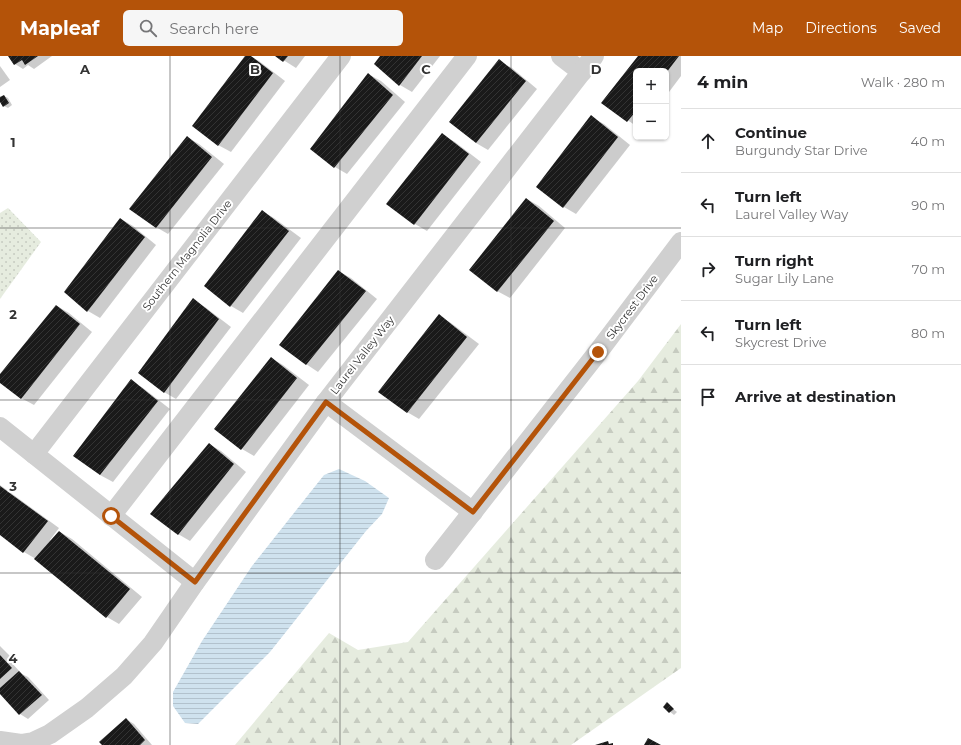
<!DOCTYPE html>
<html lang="en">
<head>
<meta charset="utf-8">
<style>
  :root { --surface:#fff; --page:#f6f6f6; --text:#202124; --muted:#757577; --line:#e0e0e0; --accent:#b45309 }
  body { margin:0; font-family:Montserrat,sans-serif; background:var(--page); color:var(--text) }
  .controls { position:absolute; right:12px; top:12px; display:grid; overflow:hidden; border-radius:6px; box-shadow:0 1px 3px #0004 }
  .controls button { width:36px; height:36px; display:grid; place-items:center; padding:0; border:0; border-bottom:1px solid var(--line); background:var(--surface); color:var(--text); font:20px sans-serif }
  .stop { position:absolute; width:12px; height:12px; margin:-9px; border:3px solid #b45309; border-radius:50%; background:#fff }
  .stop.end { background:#b45309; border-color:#fff; box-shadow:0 1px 4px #0008 }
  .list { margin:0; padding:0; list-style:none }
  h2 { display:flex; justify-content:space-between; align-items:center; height:52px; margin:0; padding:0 16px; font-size:17px }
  h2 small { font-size:13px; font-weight:400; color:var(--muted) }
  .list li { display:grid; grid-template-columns:26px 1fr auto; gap:12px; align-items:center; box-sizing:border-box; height:64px; padding:0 16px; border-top:1px solid var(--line) }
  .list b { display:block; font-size:15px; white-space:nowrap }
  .list p { margin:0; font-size:13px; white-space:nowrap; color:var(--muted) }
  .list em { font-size:13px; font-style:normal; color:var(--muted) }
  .icon { flex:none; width:22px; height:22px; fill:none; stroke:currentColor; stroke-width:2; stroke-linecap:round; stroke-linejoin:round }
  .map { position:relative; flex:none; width:681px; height:689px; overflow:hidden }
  header { display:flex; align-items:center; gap:24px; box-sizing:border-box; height:56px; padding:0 20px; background:var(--accent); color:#fff }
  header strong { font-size:19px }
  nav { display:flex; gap:22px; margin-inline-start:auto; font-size:14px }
  .search { width:280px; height:36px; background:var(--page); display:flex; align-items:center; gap:10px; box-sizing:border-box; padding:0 14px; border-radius:6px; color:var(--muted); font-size:15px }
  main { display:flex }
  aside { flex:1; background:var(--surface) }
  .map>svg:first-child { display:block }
</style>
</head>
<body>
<header>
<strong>Mapleaf</strong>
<div class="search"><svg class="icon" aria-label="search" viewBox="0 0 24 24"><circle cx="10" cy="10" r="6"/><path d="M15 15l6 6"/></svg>Search here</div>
<nav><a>Map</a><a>Directions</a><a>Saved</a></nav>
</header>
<main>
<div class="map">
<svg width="681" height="689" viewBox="0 0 681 689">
  <defs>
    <pattern id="green-dots" width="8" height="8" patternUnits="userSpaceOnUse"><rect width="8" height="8" fill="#e6ecdf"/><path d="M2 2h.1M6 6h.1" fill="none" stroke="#c6cbc0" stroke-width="1.8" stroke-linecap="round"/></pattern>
    <pattern id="forest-firs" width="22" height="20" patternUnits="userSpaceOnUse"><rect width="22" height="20" fill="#e6ecdf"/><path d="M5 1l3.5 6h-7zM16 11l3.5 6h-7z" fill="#c6cbc0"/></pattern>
    <pattern id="water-rules" width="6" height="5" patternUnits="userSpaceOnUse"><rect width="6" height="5" fill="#cfe2ee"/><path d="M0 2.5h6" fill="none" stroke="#b2c2cd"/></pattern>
    <pattern id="building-hatch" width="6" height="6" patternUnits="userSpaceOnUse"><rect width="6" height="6" fill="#1a1a1a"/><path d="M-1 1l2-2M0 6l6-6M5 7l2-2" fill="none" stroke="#333"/></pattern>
  </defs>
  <rect width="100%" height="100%" fill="#fff"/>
  <polygon fill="url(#green-dots)" points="8,152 41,186 0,243 0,157"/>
  <polygon fill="url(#forest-firs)" points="681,268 681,612 571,689 235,689 329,577 358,594 408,586 638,325"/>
  <polygon fill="url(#water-rules)" points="339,413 365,425 389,442 382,458 366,475 270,596 198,668 185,667 173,650 173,636 202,585 252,510 324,419"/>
  <g fill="#0003">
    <polygon points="9,0 52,0 34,13 28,9 23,13 15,8"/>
    <polygon points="246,0 250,0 259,5 285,25 231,96 218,89"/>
    <polygon points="277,0 305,0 296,12"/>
    <polygon points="382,0 440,0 412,36 400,29"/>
    <polygon points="639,0 681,0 681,20 666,40 666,15 636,15 636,70 602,46"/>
    <polygon points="499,5 512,12 537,33 488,94 476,87"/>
    <polygon points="0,10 10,24 0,31"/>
    <polygon points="368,18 381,25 405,46 347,118 335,111 311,93"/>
    <polygon points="4,40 8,42 12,49 8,52 4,50 0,44 0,42"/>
    <polygon points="591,61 604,68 630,89 576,158 564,151 538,131"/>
    <polygon points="443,79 455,86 481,106 427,175 415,168 387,148"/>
    <polygon points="187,81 199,88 224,108 168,178 156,171"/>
    <polygon points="527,143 539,150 565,172 510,242 497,235"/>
    <polygon points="262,155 274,162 301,182 243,257 231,250 205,230"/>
    <polygon points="121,163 133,170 156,189 100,262 88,255"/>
    <polygon points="338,215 351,222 377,243 318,316 306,308"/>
    <polygon points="193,244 205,251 231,271 176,343 164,336"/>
    <polygon points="57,250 69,257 92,276 34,349 21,342 0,326 0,320"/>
    <polygon points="439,260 451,267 479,288 419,363 407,356"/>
    <polygon points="271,302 283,309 309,329 254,400 242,393"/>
    <polygon points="131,325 143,332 170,353 113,426 100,419 74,399"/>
    <polygon points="209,388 221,395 246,416 190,485 178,478"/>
    <polygon points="0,429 59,472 50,484 51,485 60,476 72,483 142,541 119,568 107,561 36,503 24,496 0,478"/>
    <polygon points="0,590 12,602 9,604 22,618 28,621 49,644 28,663 20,658 0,637"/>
    <polygon points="667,648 677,656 674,659 664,651"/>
    <polygon points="126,663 134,668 152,689 103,689"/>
  </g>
  <g fill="url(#building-hatch)">
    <polygon points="8,0 38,0 25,9 22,4 14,9"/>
    <polygon points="245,0 251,0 273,17 218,90 192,70"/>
    <polygon points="275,0 288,0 283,6"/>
    <polygon points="380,0 422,0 399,30 374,8"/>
    <polygon points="638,0 679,0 666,17 666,15 636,15 636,55 627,66 601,47"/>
    <polygon points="499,3 526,25 476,87 449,66"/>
    <polygon points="368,17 393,39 334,112 310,93"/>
    <polygon points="4,39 9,47 3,51 0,46 0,41"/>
    <polygon points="591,59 618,81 563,152 536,131"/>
    <polygon points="442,77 469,98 414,169 386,148"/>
    <polygon points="187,80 212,101 156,172 129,153"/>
    <polygon points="526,142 554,165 497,236 469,214"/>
    <polygon points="262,154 289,175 230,251 204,230"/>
    <polygon points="120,162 145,181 87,256 64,236"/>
    <polygon points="338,214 366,235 306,309 279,289"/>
    <polygon points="193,242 219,263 164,337 138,317"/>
    <polygon points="56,249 80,268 21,343 0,327 0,318"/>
    <polygon points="439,258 467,281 407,357 378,336"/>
    <polygon points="271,301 297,322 241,394 214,373"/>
    <polygon points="131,323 158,345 100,419 73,400"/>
    <polygon points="209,387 234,408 178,479 150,458"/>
    <polygon points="0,430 48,465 23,497 0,479"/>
    <polygon points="59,475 130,533 106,562 34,503"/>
    <polygon points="0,599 12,612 0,623"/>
    <polygon points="19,615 42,639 19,659 0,638 0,632"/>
    <polygon points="667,646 674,653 669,657 663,651"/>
    <polygon points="126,662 145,684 140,689 102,689 99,686"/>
    <polygon points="648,682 661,689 644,689"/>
    <polygon points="608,685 609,688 613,687 613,689 595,689"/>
  </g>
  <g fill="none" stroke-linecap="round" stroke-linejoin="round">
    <g stroke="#d0d0d0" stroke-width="20">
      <polyline points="561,0 582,16"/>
      <polyline points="326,346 473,456"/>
      <polyline points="0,371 195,526"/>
      <polyline points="34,398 341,0"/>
      <polyline points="111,460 467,0"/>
      <polyline points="435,504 598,296 681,186"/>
      <polyline points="0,685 21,688 33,686 50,678 87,652 124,620 153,587 195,526 326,346 594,0"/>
    </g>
  </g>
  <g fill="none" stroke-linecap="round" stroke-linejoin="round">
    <polyline stroke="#b45309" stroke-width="5" points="111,460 195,526 326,346 473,456 598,296"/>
  </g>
  <path fill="none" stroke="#333" stroke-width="1" stroke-opacity="0.55" d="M170,0v689M340,0v689M511,0v689M0,172h681M0,344h681M0,517h681"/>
  <g text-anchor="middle" stroke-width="4" stroke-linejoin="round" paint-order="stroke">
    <g font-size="11" fill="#333" stroke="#fff">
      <text transform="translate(187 199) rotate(-52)" y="4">Southern Magnolia Drive</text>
      <text transform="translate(632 251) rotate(-53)" y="4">Skycrest Drive</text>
      <text transform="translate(362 299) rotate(-52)" y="4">Laurel Valley Way</text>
    </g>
  </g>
  <g font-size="13" text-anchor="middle" font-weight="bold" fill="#333" stroke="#fff" stroke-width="4" stroke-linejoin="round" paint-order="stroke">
    <text x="85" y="18">A</text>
    <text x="255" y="18">B</text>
    <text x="426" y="18">C</text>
    <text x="596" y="18">D</text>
    <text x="13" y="91">1</text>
    <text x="13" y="263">2</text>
    <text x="13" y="435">3</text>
    <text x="13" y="607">4</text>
  </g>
</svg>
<div class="controls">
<button>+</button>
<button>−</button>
</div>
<div class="stop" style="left:111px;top:460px"></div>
<div class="stop end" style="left:598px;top:296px"></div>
</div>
<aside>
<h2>4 min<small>Walk · 280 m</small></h2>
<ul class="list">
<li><svg class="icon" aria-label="ahead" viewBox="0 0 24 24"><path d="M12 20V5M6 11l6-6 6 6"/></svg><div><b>Continue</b><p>Burgundy Star Drive</p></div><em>40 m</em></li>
<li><svg class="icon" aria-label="left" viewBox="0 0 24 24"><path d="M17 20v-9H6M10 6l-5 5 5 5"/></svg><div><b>Turn left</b><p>Laurel Valley Way</p></div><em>90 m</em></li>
<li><svg class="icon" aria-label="right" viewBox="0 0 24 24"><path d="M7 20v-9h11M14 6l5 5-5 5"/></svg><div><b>Turn right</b><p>Sugar Lily Lane</p></div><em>70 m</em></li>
<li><svg class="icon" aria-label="left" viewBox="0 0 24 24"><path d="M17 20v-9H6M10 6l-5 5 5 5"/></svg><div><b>Turn left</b><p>Skycrest Drive</p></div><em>80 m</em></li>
<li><svg class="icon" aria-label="arrive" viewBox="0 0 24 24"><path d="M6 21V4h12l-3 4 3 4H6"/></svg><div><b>Arrive at destination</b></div></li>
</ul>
</aside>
</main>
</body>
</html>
